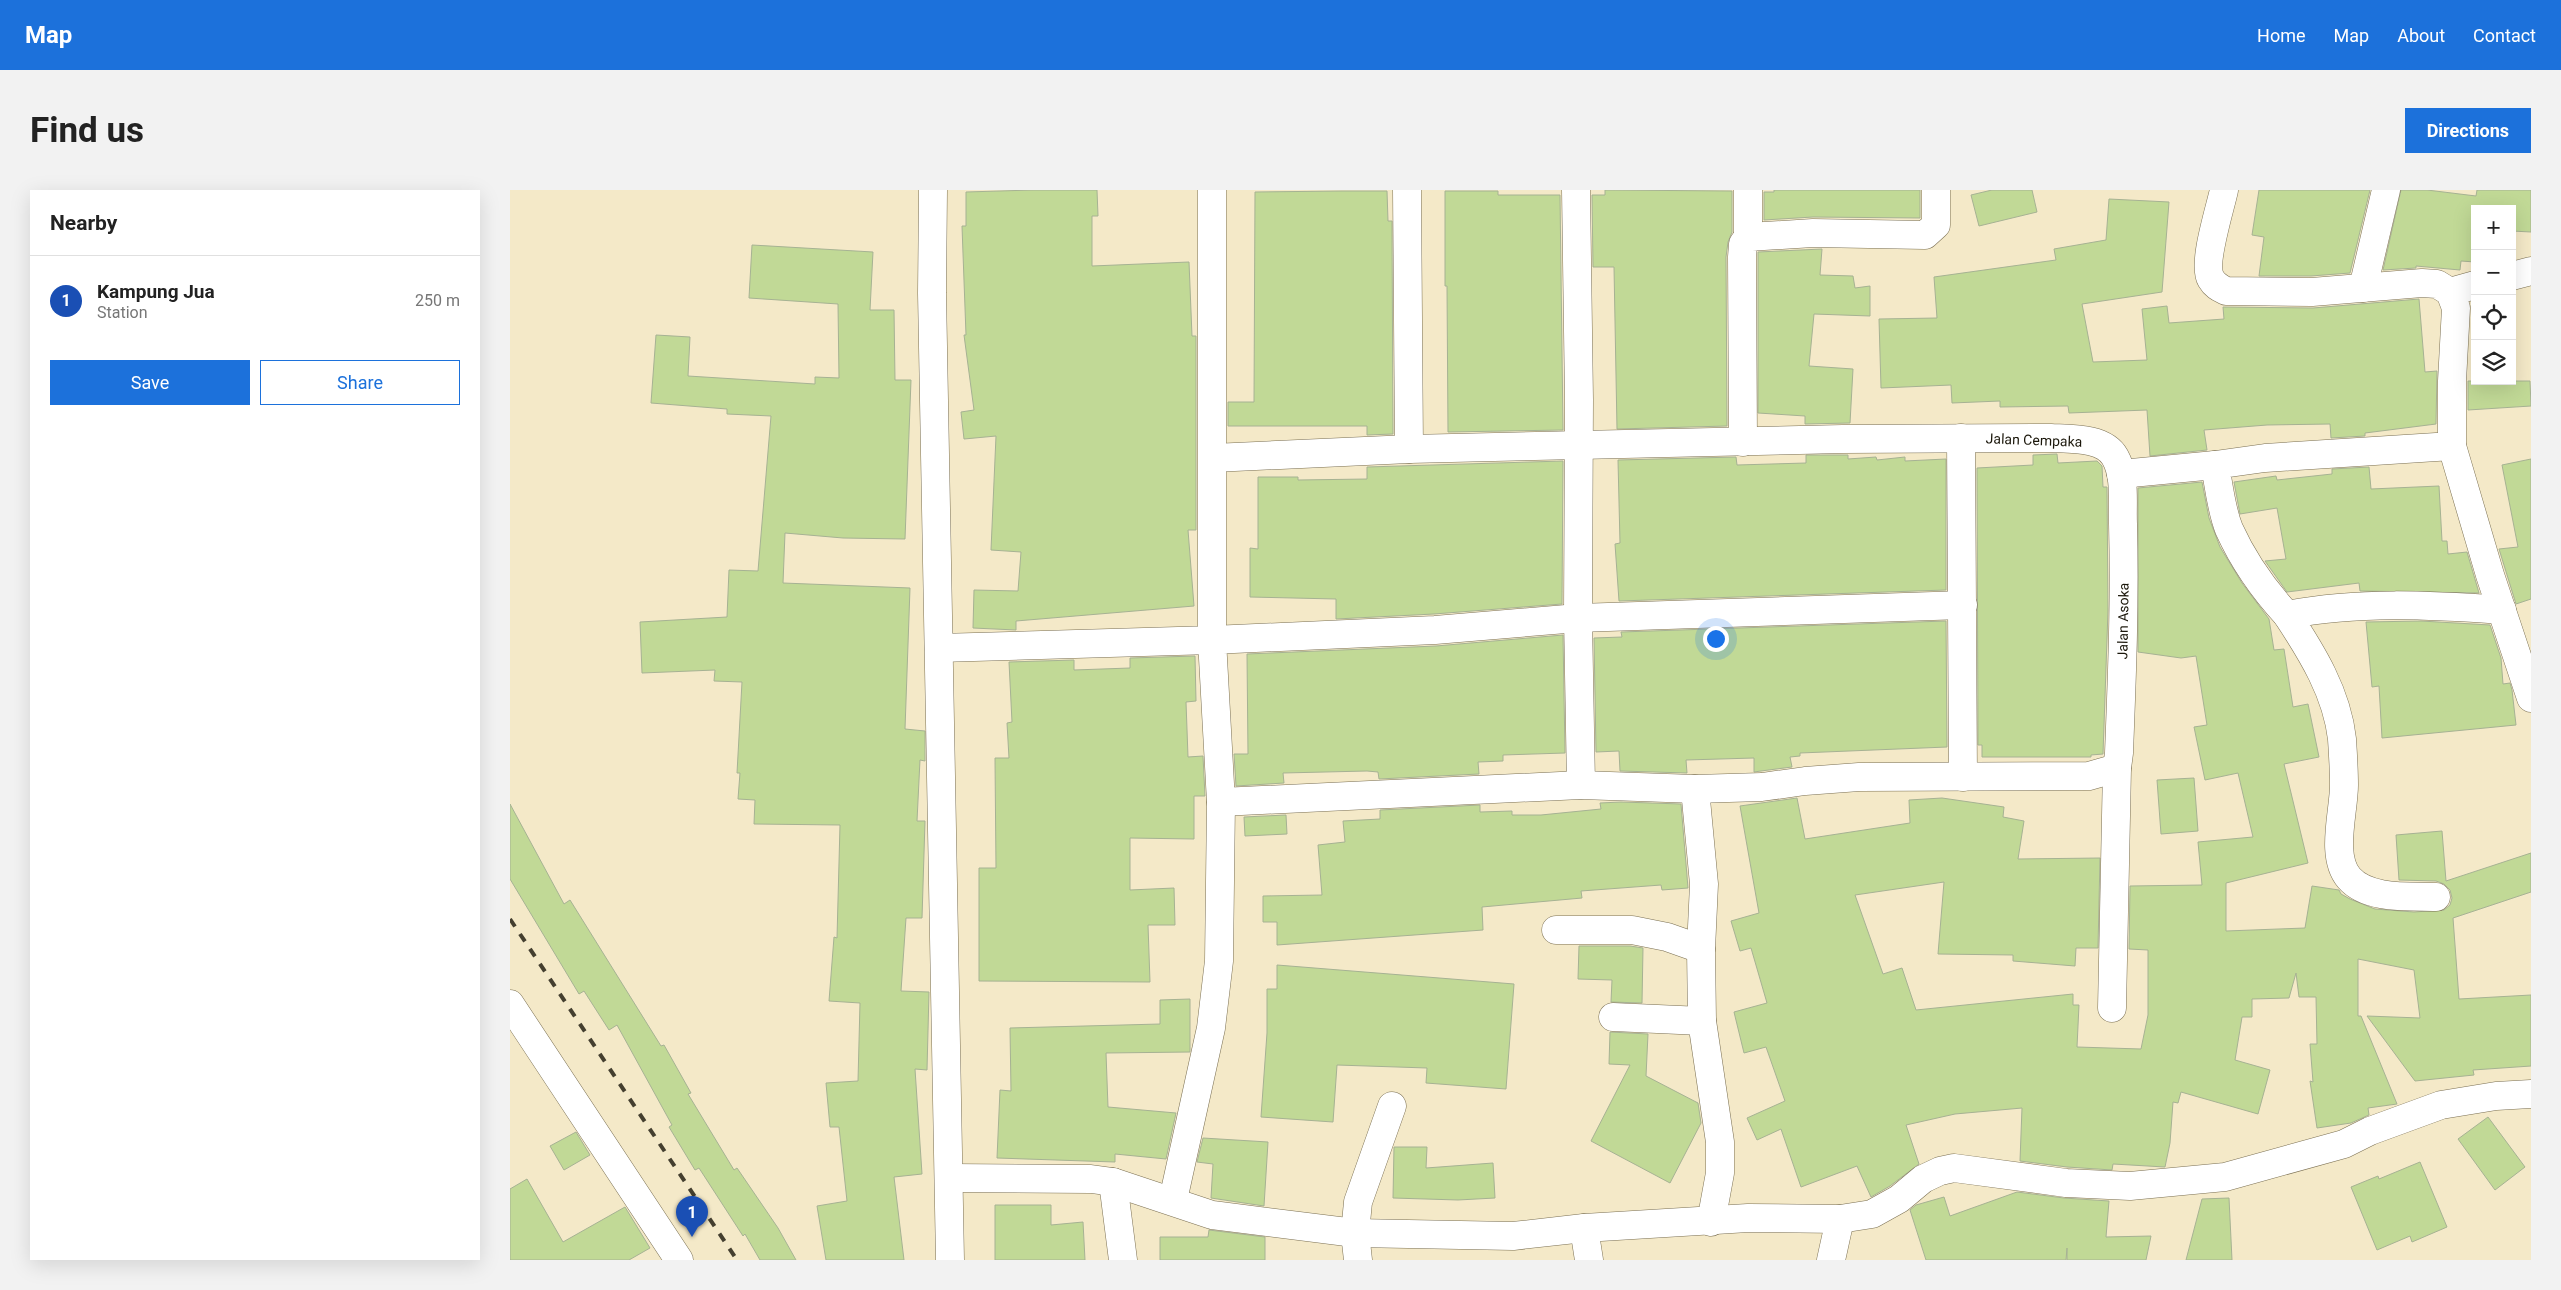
<!DOCTYPE html>
<html lang="en">
<head>
<meta charset="utf-8">
<style>
  :root { --surface:#fff; --page:#f2f2f2; --text:#222; --muted:#767676; --line:#e0e0e0; --accent:#1c71db }
  body { margin:0; font-family:Roboto,sans-serif; background:var(--page); color:var(--text) }
  .controls { position:absolute; right:15px; top:15px; display:grid; overflow:hidden; border-radius:0px; box-shadow:0 5px 20px #0002 }
  .controls button { width:45px; height:45px; display:grid; place-items:center; padding:0; border:0; border-bottom:1px solid var(--line); background:var(--surface); color:var(--text); font:25px sans-serif }
  .you { position:absolute; left:1205px; top:448px; width:18px; height:18px; margin:-12px; border:4px solid #fff; border-radius:50%; background:#1a73e8; box-shadow:0 0 0 8px #1a73e833 }
  .badge { display:grid; place-items:center; width:32px; height:32px; border-radius:50%; background:var(--accent); color:#fff; font-size:16px; font-weight:700 }
  .pin { position:absolute; translate:-50% -41px; filter:drop-shadow(0 1px 2px #0008) }
  .pin::after { content:''; position:absolute; top:26px; width:18px; height:15px; background:inherit; clip-path:polygon(0 0,100% 0,50% 100%) }
  .list { margin:0; padding:0; list-style:none }
  h2 { display:flex; justify-content:space-between; align-items:center; height:65px; margin:0; padding:0 20px; font-size:21px }
  h2 small { font-size:16px; font-weight:400; color:var(--muted) }
  .list li { display:grid; grid-template-columns:32px 1fr auto; gap:15px; align-items:center; box-sizing:border-box; height:90px; padding:0 20px; border-top:1px solid var(--line) }
  .list b { display:block; font-size:19px; white-space:nowrap }
  .list p { margin:0; font-size:16px; white-space:nowrap; color:var(--muted) }
  .list em { font-size:16px; font-style:normal; color:var(--muted) }
  .actions { display:flex; gap:10px; padding:15px 20px }
  .actions a { flex:1; padding:11px 0; border:1px solid var(--accent); border-radius:0px; text-align:center; font-size:18px; color:var(--accent) }
  .actions .main { background:var(--accent); color:#fff }
  .icon { flex:none; width:28px; height:28px; fill:none; stroke:currentColor; stroke-width:2; stroke-linecap:round; stroke-linejoin:round }
  .map { position:relative; flex:none; width:2021px; height:1070px; overflow:hidden; border-radius:0px }
  header { display:flex; align-items:center; gap:30px; box-sizing:border-box; height:70px; padding:0 25px; background:var(--accent); color:#fff }
  header strong { font-size:24px }
  nav { display:flex; gap:28px; margin-inline-start:auto; font-size:18px }
  .intro { display:flex; align-items:center; justify-content:space-between; box-sizing:border-box; height:120px; padding:0 30px }
  h1 { margin:0; font-size:35px }
  .button { padding:12px 22px; border-radius:0px; background:var(--accent); color:#fff; font-size:18px; font-weight:700 }
  main { display:flex; gap:30px; padding:0 30px }
  aside { flex:1; background:var(--surface); border-radius:0px; box-shadow:0 5px 20px #0002 }
  .map>svg:first-child { display:block }
</style>
</head>
<body>
<header>
<strong>Map</strong>
<nav><a>Home</a><a>Map</a><a>About</a><a>Contact</a></nav>
</header>
<div class="intro"><h1>Find us</h1><a class="button">Directions</a></div>
<main>
<aside>
<h2>Nearby<small></small></h2>
<ul class="list">
<li><span class="badge" style="background:#1a4fb4">1</span><div><b>Kampung Jua</b><p>Station</p></div><em>250 m</em></li>
</ul>
<div class="actions"><a class="main">Save</a><a>Share</a></div>
</aside>
<div class="map">
<svg width="2021" height="1070" viewBox="0 0 2021 1070">
  <rect width="100%" height="100%" fill="#f4e9c8"/>
  <g fill="#c1d996" stroke="#a6b293">
    <polygon points="523,0 587,0 588,26 582,26 582,76 679,72 682,146 686,146 686,340 678,340 684,416 506,431 506,440 463,438 464,400 508,401 511,362 481,360 486,246 454,249 451,222 464,220 454,145 456,145 452,36 456,36 456,2"/>
    <polygon points="1095,0 1222,1 1222,42 1218,52 1216,67 1217,236 1107,239 1104,77 1083,77 1082,5 1095,5"/>
    <polygon points="1264,0 1410,0 1410,28 1303,27 1254,30 1254,2 1264,2"/>
    <polygon points="1482,0 1522,0 1527,22 1469,36 1461,5"/>
    <polygon points="1749,0 1860,0 1840,83 1801,86 1749,86 1754,47 1742,45"/>
    <polygon points="1891,0 1917,0 1966,6 1967,0 2021,0 2021,42 2002,41 2002,19 1965,19 1965,72 1951,71 1950,80 1906,76 1906,78 1873,80"/>
    <polygon points="832,1 877,1 878,31 882,31 883,244 857,245 857,236 718,236 718,212 744,212 745,2"/>
    <polygon points="935,1 988,1 988,5 1050,5 1053,240 938,242 937,96 935,96"/>
    <polygon points="1599,9 1659,12 1652,102 1572,114 1583,172 1637,170 1632,119 1657,116 1659,133 1714,129 1713,117 1803,118 1909,109 1915,182 1927,181 1926,234 1855,243 1855,246 1821,248 1820,234 1757,235 1694,240 1697,260 1640,266 1637,220 1559,223 1558,216 1490,217 1490,211 1442,213 1441,195 1371,198 1369,129 1427,128 1424,87 1546,70 1544,59 1596,50"/>
    <polygon points="242,55 363,62 360,120 384,120 385,190 401,190 395,349 333,348 275,343 273,393 400,398 395,539 415,541 415,571 410,570 407,631 415,631 412,728 396,728 391,801 419,802 417,880 405,879 412,984 384,987 394,1070 316,1070 307,1016 337,1011 329,937 320,937 316,893 348,891 350,813 319,811 324,747 327,748 330,635 244,634 245,610 228,609 230,583 227,583 232,492 204,491 205,480 132,483 130,432 217,427 219,380 248,381 261,226 217,224 217,219 141,213 146,145 180,147 178,186 305,194 305,187 329,188 328,114 239,108"/>
    <polygon points="1312,59 1310,85 1343,86 1345,98 1360,96 1360,126 1304,124 1299,176 1343,179 1340,233 1295,234 1295,226 1248,223 1248,62"/>
    <polygon points="1958,191 2020,191 2021,216 1958,220"/>
    <polygon points="1547,264 1548,273 1587,271 1592,276 1593,297 1597,297 1598,420 1593,564 1581,565 1581,567 1472,567 1472,555 1468,555 1467,278 1523,275 1523,265"/>
    <polygon points="1296,265 1338,265 1338,269 1366,267 1367,270 1395,267 1395,271 1436,269 1436,400 1109,411 1105,354 1110,353 1108,270 1226,267 1227,275 1296,273"/>
    <polygon points="2021,269 2021,409 2006,414 1989,359 2008,357 1992,275"/>
    <polygon points="1053,271 1052,414 924,424 826,429 826,409 740,407 740,358 748,359 748,287 788,287 788,290 857,289 857,277"/>
    <polygon points="1859,277 1861,299 1929,296 1932,351 1937,351 1938,364 1957,362 1969,403 1850,401 1849,393 1777,402 1755,371 1776,369 1767,318 1730,324 1724,292 1766,286 1767,290 1822,284 1822,279"/>
    <polygon points="1692,292 1699,328 1710,357 1732,393 1759,429 1764,460 1774,459 1783,517 1798,514 1809,567 1774,574 1798,673 1716,693 1716,741 1795,738 1802,696 1829,700 1831,704 1840,709 1865,719 1904,722 1934,720 1940,715 1942,708 1940,700 1934,694 1926,691 1889,690 1886,645 1932,641 1936,691 2021,663 2021,702 1943,728 1949,809 2021,805 2021,876 1963,880 1964,885 1905,891 1857,826 1910,828 1904,780 1848,769 1848,826 1851,826 1887,914 1858,918 1859,925 1841,933 1807,938 1800,891 1803,892 1800,854 1807,854 1806,807 1789,807 1786,783 1779,808 1742,809 1742,827 1732,827 1725,870 1760,880 1748,924 1671,902 1668,913 1663,912 1660,953 1655,977 1603,974 1602,980 1557,977 1510,971 1512,918 1445,924 1396,935 1409,974 1380,996 1361,1007 1347,976 1291,997 1271,939 1247,950 1237,928 1275,911 1256,857 1234,863 1224,822 1257,813 1241,758 1230,761 1221,731 1249,723 1230,616 1287,608 1295,649 1400,633 1399,610 1432,608 1494,617 1493,627 1514,631 1508,669 1590,668 1588,758 1566,758 1565,776 1503,771 1503,765 1428,764 1434,692 1345,705 1373,784 1392,778 1406,820 1563,804 1563,815 1569,815 1567,857 1631,859 1638,825 1638,760 1619,759 1620,696 1692,695 1688,652 1743,647 1728,583 1695,590 1684,537 1697,535 1686,466 1671,468 1628,462 1628,298"/>
    <polygon points="1436,431 1437,557 1290,563 1290,566 1280,567 1282,577 1251,581 1244,582 1244,568 1176,570 1177,583 1110,581 1109,561 1086,562 1084,448 1112,447 1111,442"/>
    <polygon points="1911,431 1980,435 1991,468 1993,494 2000,493 2002,500 2006,535 1872,548 1869,496 1862,497 1856,432"/>
    <polygon points="1053,445 1055,563 993,565 993,571 968,572 969,584 869,589 868,582 857,581 773,583 774,593 726,596 724,564 738,564 737,464 926,456"/>
    <polygon points="685,466 686,511 676,512 678,567 693,566 695,606 684,606 684,649 620,648 620,700 664,698 665,735 638,735 640,792 469,791 469,678 486,678 485,568 499,568 497,533 502,532 499,472 564,470 564,480 620,478 620,468"/>
    <polygon points="1684,588 1688,641 1651,644 1647,590"/>
    <polygon points="1111,612 1171,614 1178,698 1152,700 1151,695 1071,701 1072,708 972,717 973,740 767,755 767,732 753,732 753,706 812,705 808,655 835,652 833,631 870,629 870,620 970,615 970,622 1002,621 1002,625 1031,625 1091,619 1090,613"/>
    <polygon points="0,614 54,714 60,710 151,856 154,855 181,903 178,904 224,980 227,978 268,1038 286,1070 250,1070 235,1044 233,1046 189,978 185,980 159,937 162,935 107,835 99,840 74,801 69,804 0,689"/>
    <polygon points="776,625 777,644 735,646 734,627"/>
    <polygon points="1069,756 1120,756 1133,758 1132,813 1101,812 1102,790 1068,789"/>
    <polygon points="767,775 1004,794 996,899 916,893 917,878 827,875 823,932 751,927 757,843 757,799 767,799"/>
    <polygon points="680,809 680,862 596,863 598,917 666,923 656,969 605,964 605,972 487,968 490,900 501,901 500,838 650,834 650,810"/>
    <polygon points="1100,842 1138,844 1136,886 1188,913 1191,933 1160,993 1081,951 1120,875 1099,874"/>
    <polygon points="1978,927 2015,977 1985,1000 1948,949"/>
    <polygon points="66,942 80,965 54,980 40,956"/>
    <polygon points="693,948 758,952 754,1016 701,1008 703,974 687,972"/>
    <polygon points="884,957 917,957 916,978 983,973 985,1008 948,1010 883,1008"/>
    <polygon points="1910,972 1937,1037 1902,1052 1900,1046 1867,1060 1841,997 1868,986 1869,989"/>
    <polygon points="17,989 53,1052 115,1017 140,1058 119,1070 0,1070 0,999"/>
    <polygon points="1507,1002 1554,1008 1599,1011 1596,1047 1641,1046 1636,1070 1557,1070 1557,1058 1556,1070 1416,1070 1400,1020 1406,1015 1434,1007 1440,1026"/>
    <polygon points="1719,1008 1722,1070 1676,1070 1692,1009"/>
    <polygon points="485,1015 541,1015 541,1035 573,1032 575,1070 485,1070"/>
    <polygon points="699,1040 755,1047 755,1070 650,1070 650,1047 698,1047"/>
  </g>
  <g fill="none" stroke-linecap="round" stroke-linejoin="round">
    <defs>
      <g id="minor">
        <polyline points="423,0 422,103 440,1070"/>
        <polyline points="897,0 899,259"/>
        <polyline points="1066,0 1069,210 1068,428 1071,595"/>
        <polyline points="1238,0 1238,47"/>
        <path d="M1714,0c-4,19 -22,74 -13,89 4,7 9,9 15,12l86,1 110,-9 15,1 13,8 6,16 -4,73v65l38,129 41,123"/>
        <polyline points="2002,86 2021,81"/>
        <polyline points="1853,98 1876,0"/>
        <polyline points="1940,102 1965,95"/>
        <polyline points="1451,248 1453,587"/>
        <polyline points="1233,252 1232,67 1233,54 1238,47 1303,43 1415,45 1426,35 1426,0"/>
        <path d="M703,268l196,-9 434,-10 208,-1c19,1 53,-1 64,19 11,19 7,46 8,67 2,77 -1,153 -4,229l-2,15 -5,240"/>
        <polyline points="1611,284 1705,275"/>
        <path d="M1777,425c-23,-25 -44,-55 -58,-86 -8,-20 -10,-43 -14,-64l50,-7 187,-12"/>
        <polyline points="429,458 702,450 702,0"/>
        <polyline points="1185,599 1194,694 1191,759 1192,831 1210,952 1210,983 1201,1032"/>
        <polyline points="711,612 1071,595 1185,599 1252,597 1295,591 1349,587 1579,586 1607,578"/>
        <path d="M1926,707c-26,-1 -68,3 -87,-19 -19,-22 -5,-66 -5,-93 0,-15 -1,-31 -2,-46 -5,-46 -30,-86 -55,-124 71,-14 143,-10 215,-5"/>
        <polyline points="1046,740 1122,740 1157,747 1191,759"/>
        <polyline points="0,814 169,1070"/>
        <polyline points="1103,827 1192,831"/>
        <polyline points="439,988 581,989 603,992 702,1025 845,1043 1003,1046 1074,1038 1238,1028 1330,1029 1362,1024 1389,1009 1413,989 1430,981 1444,978 1556,993 1620,996 1715,987 1834,954 1860,941 1931,915 1986,906 2021,904"/>
        <polyline points="603,992 613,1070"/>
        <polyline points="663,1010 701,838 709,771 711,612 702,450 925,440 1068,428 1453,415"/>
        <polyline points="1074,1038 1079,1070"/>
        <polyline points="848,1070 845,1043 848,1012 882,916"/>
        <polyline points="1321,1070 1330,1029"/>
      </g>
    </defs>
    <use href="#minor" stroke="#7b7053" stroke-width="29"/>
    <use href="#minor" stroke="#fff" stroke-width="28"/>
    <polyline stroke="#443f2f" stroke-width="4" stroke-dasharray="9 9" stroke-linecap="butt" points="0,729 227,1070"/>
  </g>
  <g text-anchor="middle" stroke-width="4.5" stroke-linejoin="round" paint-order="stroke">
    <g font-size="14" fill="#1b170b" stroke="#fff">
      <text transform="translate(1524 250) rotate(2)" y="5">Jalan Cempaka</text>
      <text transform="translate(1613 431) rotate(-89)" y="5">Jalan Asoka</text>
    </g>
  </g>
</svg>
<div class="controls">
<button>+</button>
<button>−</button>
<button><svg class="icon" aria-label="locate" viewBox="0 0 24 24"><circle cx="12" cy="12" r="6"/><path d="M12 2v4M12 18v4M2 12h4M18 12h4"/></svg></button>
<button><svg class="icon" aria-label="layers" viewBox="0 0 24 24"><path d="M12 4l9 5-9 5-9-5zM3 14l9 5 9-5"/></svg></button>
</div>
<div class="you"></div>
<div class="pin badge" style="left:182px;top:1047px;background:#1a4fb4">1</div>
</div>
</main>
</body>
</html>
